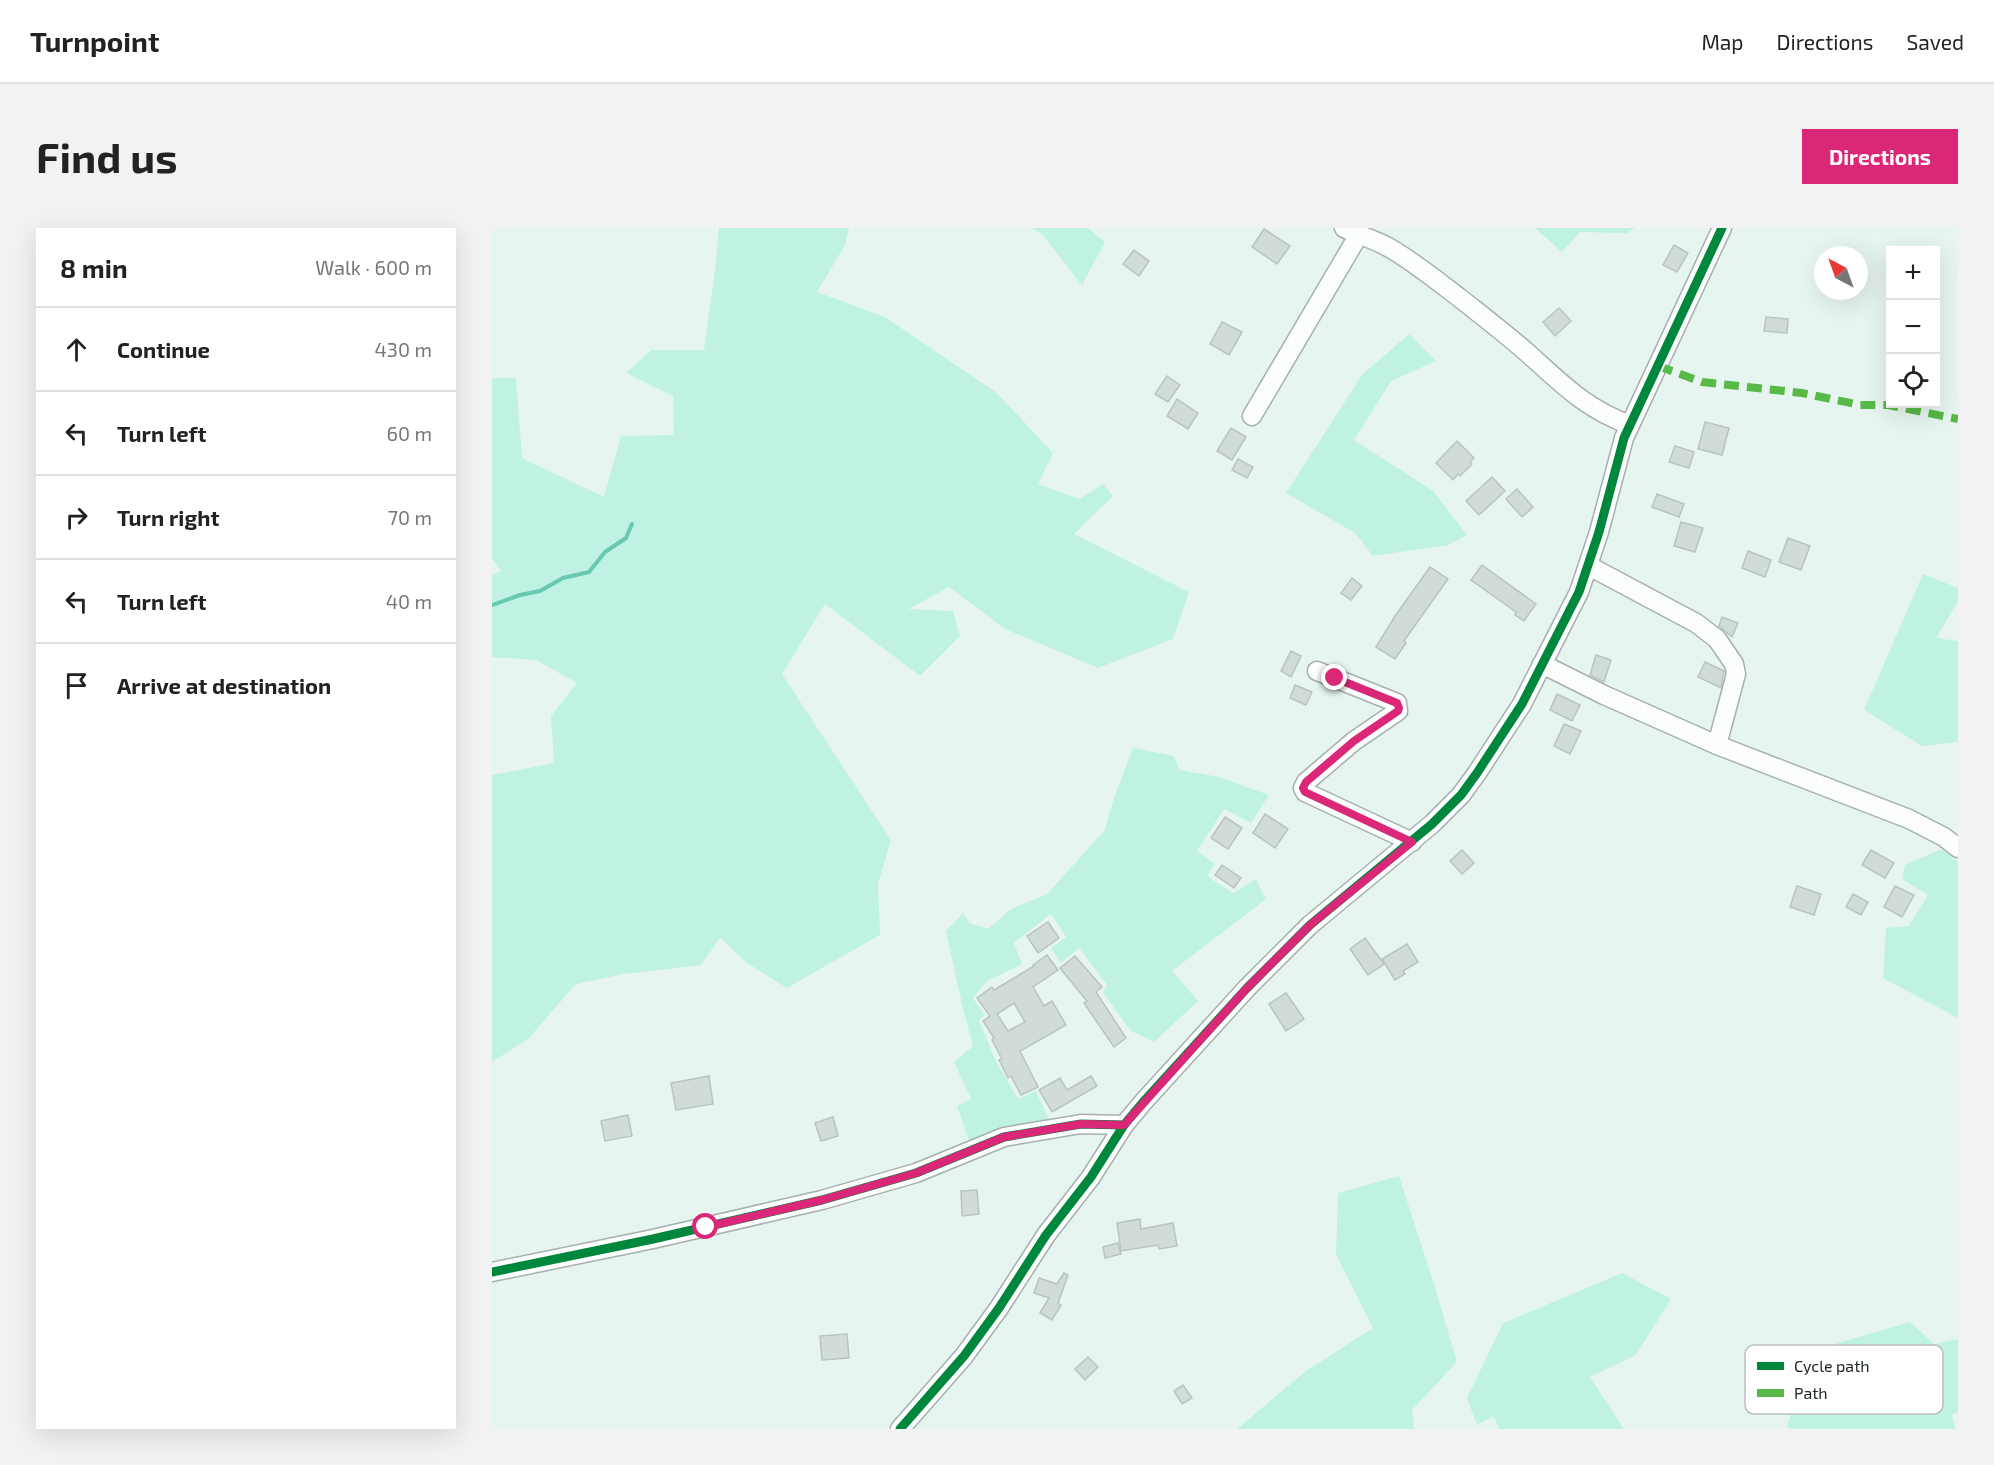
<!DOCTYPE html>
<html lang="en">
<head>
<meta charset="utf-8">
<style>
  :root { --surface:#fff; --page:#f2f2f2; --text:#222; --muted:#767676; --line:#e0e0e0; --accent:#db2777 }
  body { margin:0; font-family:"Exo 2",sans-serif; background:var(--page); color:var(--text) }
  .controls { position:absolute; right:18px; top:18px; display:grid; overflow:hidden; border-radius:0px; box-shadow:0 6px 24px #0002 }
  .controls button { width:54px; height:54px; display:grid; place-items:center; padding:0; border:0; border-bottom:2px solid var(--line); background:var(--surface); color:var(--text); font:30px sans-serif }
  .compass { position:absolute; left:1322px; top:18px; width:54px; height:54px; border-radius:50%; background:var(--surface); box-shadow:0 6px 24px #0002; rotate:319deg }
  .stop { position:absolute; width:18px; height:18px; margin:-14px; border:4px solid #db2777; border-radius:50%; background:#fff }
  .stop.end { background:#db2777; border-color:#fff; box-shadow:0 2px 6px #0008 }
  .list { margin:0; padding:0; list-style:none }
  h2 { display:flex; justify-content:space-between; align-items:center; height:78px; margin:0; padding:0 24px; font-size:26px }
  h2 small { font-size:20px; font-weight:400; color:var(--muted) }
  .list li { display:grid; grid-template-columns:39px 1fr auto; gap:18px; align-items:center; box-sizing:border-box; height:84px; padding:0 24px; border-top:2px solid var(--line) }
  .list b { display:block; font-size:22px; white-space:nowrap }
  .list em { font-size:20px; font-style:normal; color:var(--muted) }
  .icon { flex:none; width:33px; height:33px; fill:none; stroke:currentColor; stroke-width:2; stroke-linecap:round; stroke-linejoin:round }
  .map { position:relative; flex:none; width:1466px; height:1201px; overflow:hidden; border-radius:0px }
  header { display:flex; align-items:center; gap:36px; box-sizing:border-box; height:84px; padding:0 30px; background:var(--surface); border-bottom:2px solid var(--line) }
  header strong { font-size:28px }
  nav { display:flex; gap:33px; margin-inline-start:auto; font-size:21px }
  .intro { display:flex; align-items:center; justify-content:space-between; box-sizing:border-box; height:144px; padding:0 36px }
  h1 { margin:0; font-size:42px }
  .button { padding:15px 27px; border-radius:0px; background:var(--accent); color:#fff; font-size:21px; font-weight:700 }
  main { display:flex; gap:36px; padding:0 36px }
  aside { flex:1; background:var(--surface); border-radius:0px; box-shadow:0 6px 24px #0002 }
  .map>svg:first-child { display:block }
</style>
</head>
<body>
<header>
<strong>Turnpoint</strong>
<nav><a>Map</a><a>Directions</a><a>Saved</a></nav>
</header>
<div class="intro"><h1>Find us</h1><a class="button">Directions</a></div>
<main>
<aside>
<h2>8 min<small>Walk · 600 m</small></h2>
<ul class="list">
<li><svg class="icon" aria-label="ahead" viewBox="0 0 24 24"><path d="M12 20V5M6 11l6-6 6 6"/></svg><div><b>Continue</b></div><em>430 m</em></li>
<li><svg class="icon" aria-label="left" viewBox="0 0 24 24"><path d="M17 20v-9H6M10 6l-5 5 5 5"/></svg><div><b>Turn left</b></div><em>60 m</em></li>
<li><svg class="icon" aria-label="right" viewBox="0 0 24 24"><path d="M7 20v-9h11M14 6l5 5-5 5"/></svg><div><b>Turn right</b></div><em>70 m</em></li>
<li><svg class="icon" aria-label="left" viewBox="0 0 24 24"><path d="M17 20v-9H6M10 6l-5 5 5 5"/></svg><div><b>Turn left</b></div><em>40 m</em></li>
<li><svg class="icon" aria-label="arrive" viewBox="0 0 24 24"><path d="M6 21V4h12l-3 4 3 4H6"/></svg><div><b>Arrive at destination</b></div></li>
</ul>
</aside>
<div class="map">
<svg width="1466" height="1201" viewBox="0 0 1466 1201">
  <rect width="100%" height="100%" fill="#e7f5f0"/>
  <g fill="#c0f2e3">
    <polygon points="227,0 357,0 353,17 325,64 393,89 505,165 561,225 546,256 588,271 611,256 621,268 582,306 697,364 681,411 606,440 513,401 457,359 417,381 461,383 468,408 428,448 333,376 290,446 399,612 386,656 388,707 295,760 255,735 228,710 209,737 133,746 84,756 36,811 0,834 0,547 62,535 59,488 85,455 44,432 0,429 0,347 9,343 0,330 0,150 24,150 30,230 112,269 129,208 182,207 181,168 134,145 159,122 212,122 224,34"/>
    <polygon points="540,0 596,0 613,14 590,57 550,6"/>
    <polygon points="1043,0 1143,0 1135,5 1088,4 1070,24"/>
    <polygon points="917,106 944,133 899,153 862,212 941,263 975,307 956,317 881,328 863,305 794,265 870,147"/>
    <polygon points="1431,346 1466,360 1466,373 1444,410 1466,413 1466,514 1430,518 1372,482"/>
    <polygon points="641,520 682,528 687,542 727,549 777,567 759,595 732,581 705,623 723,636 715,648 741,665 764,651 774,671 680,743 706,773 662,814 639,803 611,765 615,757 587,720 569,735 559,720 574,709 559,686 522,715 530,736 495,753 481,770 493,787 487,792 503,831 526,871 544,863 558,894 479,918 465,878 479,871 462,834 481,818 471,781 454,703 471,685 478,695 496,701 519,681 555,666 612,603 623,567"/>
    <polygon points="1449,621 1466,633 1466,790 1391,750 1394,700 1417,698 1436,667 1410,651 1413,637"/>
    <polygon points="907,948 942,1056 965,1134 920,1182 922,1201 745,1201 814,1143 881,1100 844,1027 846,965"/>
    <polygon points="1130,1045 1179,1071 1144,1127 1098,1149 1132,1201 1007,1201 1002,1188 985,1197 975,1170 1011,1095"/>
    <polygon points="1418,1094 1442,1116 1466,1111 1466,1184 1460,1187 1463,1201 1300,1201 1295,1199 1316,1124"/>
  </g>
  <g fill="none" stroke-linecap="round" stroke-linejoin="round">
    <polyline stroke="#68c9b2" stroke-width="4" points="0,377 28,367 48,363 71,350 97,344 113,324 134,310 140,296"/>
  </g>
  <g fill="#d1dcd8" stroke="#b9c4c0" stroke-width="1.5" fill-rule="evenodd">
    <polygon points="772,1 798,18 785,36 760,19"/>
    <polygon points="1182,17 1196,25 1185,44 1171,37"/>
    <polygon points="642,22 657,33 647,48 631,36"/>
    <polygon points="1067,80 1079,93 1063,108 1051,94"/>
    <polygon points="1274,89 1296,91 1295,105 1272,103"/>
    <polygon points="730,94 750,104 737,127 718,116"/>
    <polygon points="675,148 688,157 676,174 663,166"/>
    <polygon points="685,171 706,185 696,201 675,188"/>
    <polygon points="1213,194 1237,200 1230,227 1206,221"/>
    <polygon points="739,200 754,209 740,232 725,223"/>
    <polygon points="965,213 982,230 978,234 980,236 968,248 966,246 961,252 944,235"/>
    <polygon points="1183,218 1202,224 1197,240 1177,234"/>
    <polygon points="746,231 761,239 755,250 740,242"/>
    <polygon points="1000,249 1013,263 987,287 974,273"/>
    <polygon points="1025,261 1041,279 1030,289 1014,271"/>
    <polygon points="1165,266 1192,276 1187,289 1160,279"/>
    <polygon points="1189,294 1211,300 1203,324 1182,318"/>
    <polygon points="1296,310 1318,318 1309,342 1287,334"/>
    <polygon points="1256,323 1279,332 1273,349 1250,340"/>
    <polygon points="990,337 1044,376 1032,393 1023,387 1024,384 979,352"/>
    <polygon points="938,339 956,351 912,413 914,415 903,431 884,419 903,388"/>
    <polygon points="860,350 870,358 859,372 849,365"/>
    <polygon points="1230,389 1246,395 1240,409 1227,398"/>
    <polygon points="799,423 809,428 799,449 789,443"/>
    <polygon points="1104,427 1119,432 1112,454 1098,447"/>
    <polygon points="1213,434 1232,443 1229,460 1206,449"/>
    <polygon points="803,457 820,464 814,477 798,470"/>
    <polygon points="1065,466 1088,477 1080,493 1058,482"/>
    <polygon points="1072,496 1089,503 1078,526 1062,518"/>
    <polygon points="773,586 796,601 783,620 761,605"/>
    <polygon points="733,589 750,600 736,621 719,610"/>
    <polygon points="970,622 982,635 970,646 958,633"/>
    <polygon points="1379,622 1402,635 1393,650 1370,637"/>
    <polygon points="730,637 749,650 742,660 723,647"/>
    <polygon points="1305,658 1329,666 1322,687 1298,679"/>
    <polygon points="1403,658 1422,667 1410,689 1392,679"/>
    <polygon points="1361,666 1376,674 1369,687 1354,679"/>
    <polygon points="556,694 567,710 546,725 535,708"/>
    <polygon points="873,710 892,736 876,747 858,721"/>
    <polygon points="915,716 926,734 911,743 913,746 903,752 890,731"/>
    <path d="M555,727l11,15 -25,17 11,19 8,-5 14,24 -46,26 18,36 -17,8 -10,-19 -3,2 -9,-18 3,-1 -10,-19 2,-2 -11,-17 7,-5 -13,-18 15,-11 2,3 40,-24 -1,-1zM522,775l11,19 -17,9 -11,-17z"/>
    <polygon points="583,728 610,759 604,764 634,810 622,819 592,775 595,773 568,740"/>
    <polygon points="794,765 812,791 794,803 777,776"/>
    <polygon points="217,848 221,876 184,882 179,855"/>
    <polygon points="599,848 605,858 560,884 547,862 568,850 575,862"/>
    <polygon points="136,887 140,908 113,913 109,893"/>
    <polygon points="341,889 346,908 329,913 323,895"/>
    <polygon points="485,962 487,986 470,988 469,963"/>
    <polygon points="648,991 649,1001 681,995 685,1018 667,1021 666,1017 629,1023 625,995"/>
    <polygon points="626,1015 629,1026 613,1030 611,1019"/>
    <polygon points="572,1045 576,1047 566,1075 569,1077 560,1092 548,1085 557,1070 542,1065 547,1050 565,1056"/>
    <polygon points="355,1106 357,1130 330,1132 328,1108"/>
    <polygon points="596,1129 606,1139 593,1152 583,1141"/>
    <polygon points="691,1157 700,1170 690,1176 682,1163"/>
  </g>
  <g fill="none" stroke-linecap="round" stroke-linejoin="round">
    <defs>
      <g id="minor">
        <path d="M852,0c14,7 29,11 42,18 23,12 54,37 75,53 24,19 49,38 71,58 32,29 56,53 98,68"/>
        <polyline points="760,188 866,8"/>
        <polyline points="1097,338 1204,395 1225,411 1242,436 1244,446 1225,517"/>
        <polyline points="1050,436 1112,467 1225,517 1417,591 1452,609 1466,620"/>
        <polyline points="825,443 905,475 906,483 862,513 814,554 811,560 813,564 920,614"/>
        <polyline points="0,1044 161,1011 330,972 424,945 512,909 589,896 632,897"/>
        <polyline points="408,1201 472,1128 507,1080 554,1007 599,949 632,897 653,872 755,760 818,697 940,596 969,567 985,545 1030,476 1087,364 1107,304 1132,210 1230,0"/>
      </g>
    </defs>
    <use href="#minor" stroke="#a6b1ad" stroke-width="21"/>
    <use href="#minor" stroke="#fbfefd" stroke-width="18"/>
    <polyline stroke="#58b947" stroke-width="8" stroke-dasharray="15 8" stroke-linecap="butt" points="1166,138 1210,154 1310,165 1368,177 1396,177 1466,191"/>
    <defs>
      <g id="cycleway">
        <polyline points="0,1044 161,1011 330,972 424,945 512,909 589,896 632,897"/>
        <polyline points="408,1201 472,1128 507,1080 554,1007 599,949 632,897 653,872 755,760 818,697 940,596 969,567 985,545 1030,476 1087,364 1107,304 1132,210 1230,0"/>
      </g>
    </defs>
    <use href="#cycleway" stroke="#fff" stroke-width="13"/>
    <use href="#cycleway" stroke="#00873e" stroke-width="9"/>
  </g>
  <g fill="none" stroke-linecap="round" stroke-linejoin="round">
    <polyline stroke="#db2777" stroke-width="8" points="214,999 330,972 424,945 512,909 589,896 632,897 755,760 818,697 920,614 813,564 811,560 814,554 862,513 906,483 907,480 905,475 843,450"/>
  </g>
  <rect x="1253" y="1117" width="198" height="69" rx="9" fill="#fff" stroke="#bbbebd" stroke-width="1.5"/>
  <rect x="1265" y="1134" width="27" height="8" fill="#00873e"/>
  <rect x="1265" y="1161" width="27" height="8" fill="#58b947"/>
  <g font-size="16" fill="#1b2522">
    <text x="1302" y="1144">Cycle path</text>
    <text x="1302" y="1171">Path</text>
  </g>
</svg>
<div class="controls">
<button>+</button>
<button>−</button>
<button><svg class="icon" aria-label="locate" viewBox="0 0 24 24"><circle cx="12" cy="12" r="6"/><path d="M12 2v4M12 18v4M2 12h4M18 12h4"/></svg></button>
</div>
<svg class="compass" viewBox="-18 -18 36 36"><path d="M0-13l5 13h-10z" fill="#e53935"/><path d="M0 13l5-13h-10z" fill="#767676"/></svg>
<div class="stop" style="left:214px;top:999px"></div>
<div class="stop end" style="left:843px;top:450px"></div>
</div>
</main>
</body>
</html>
